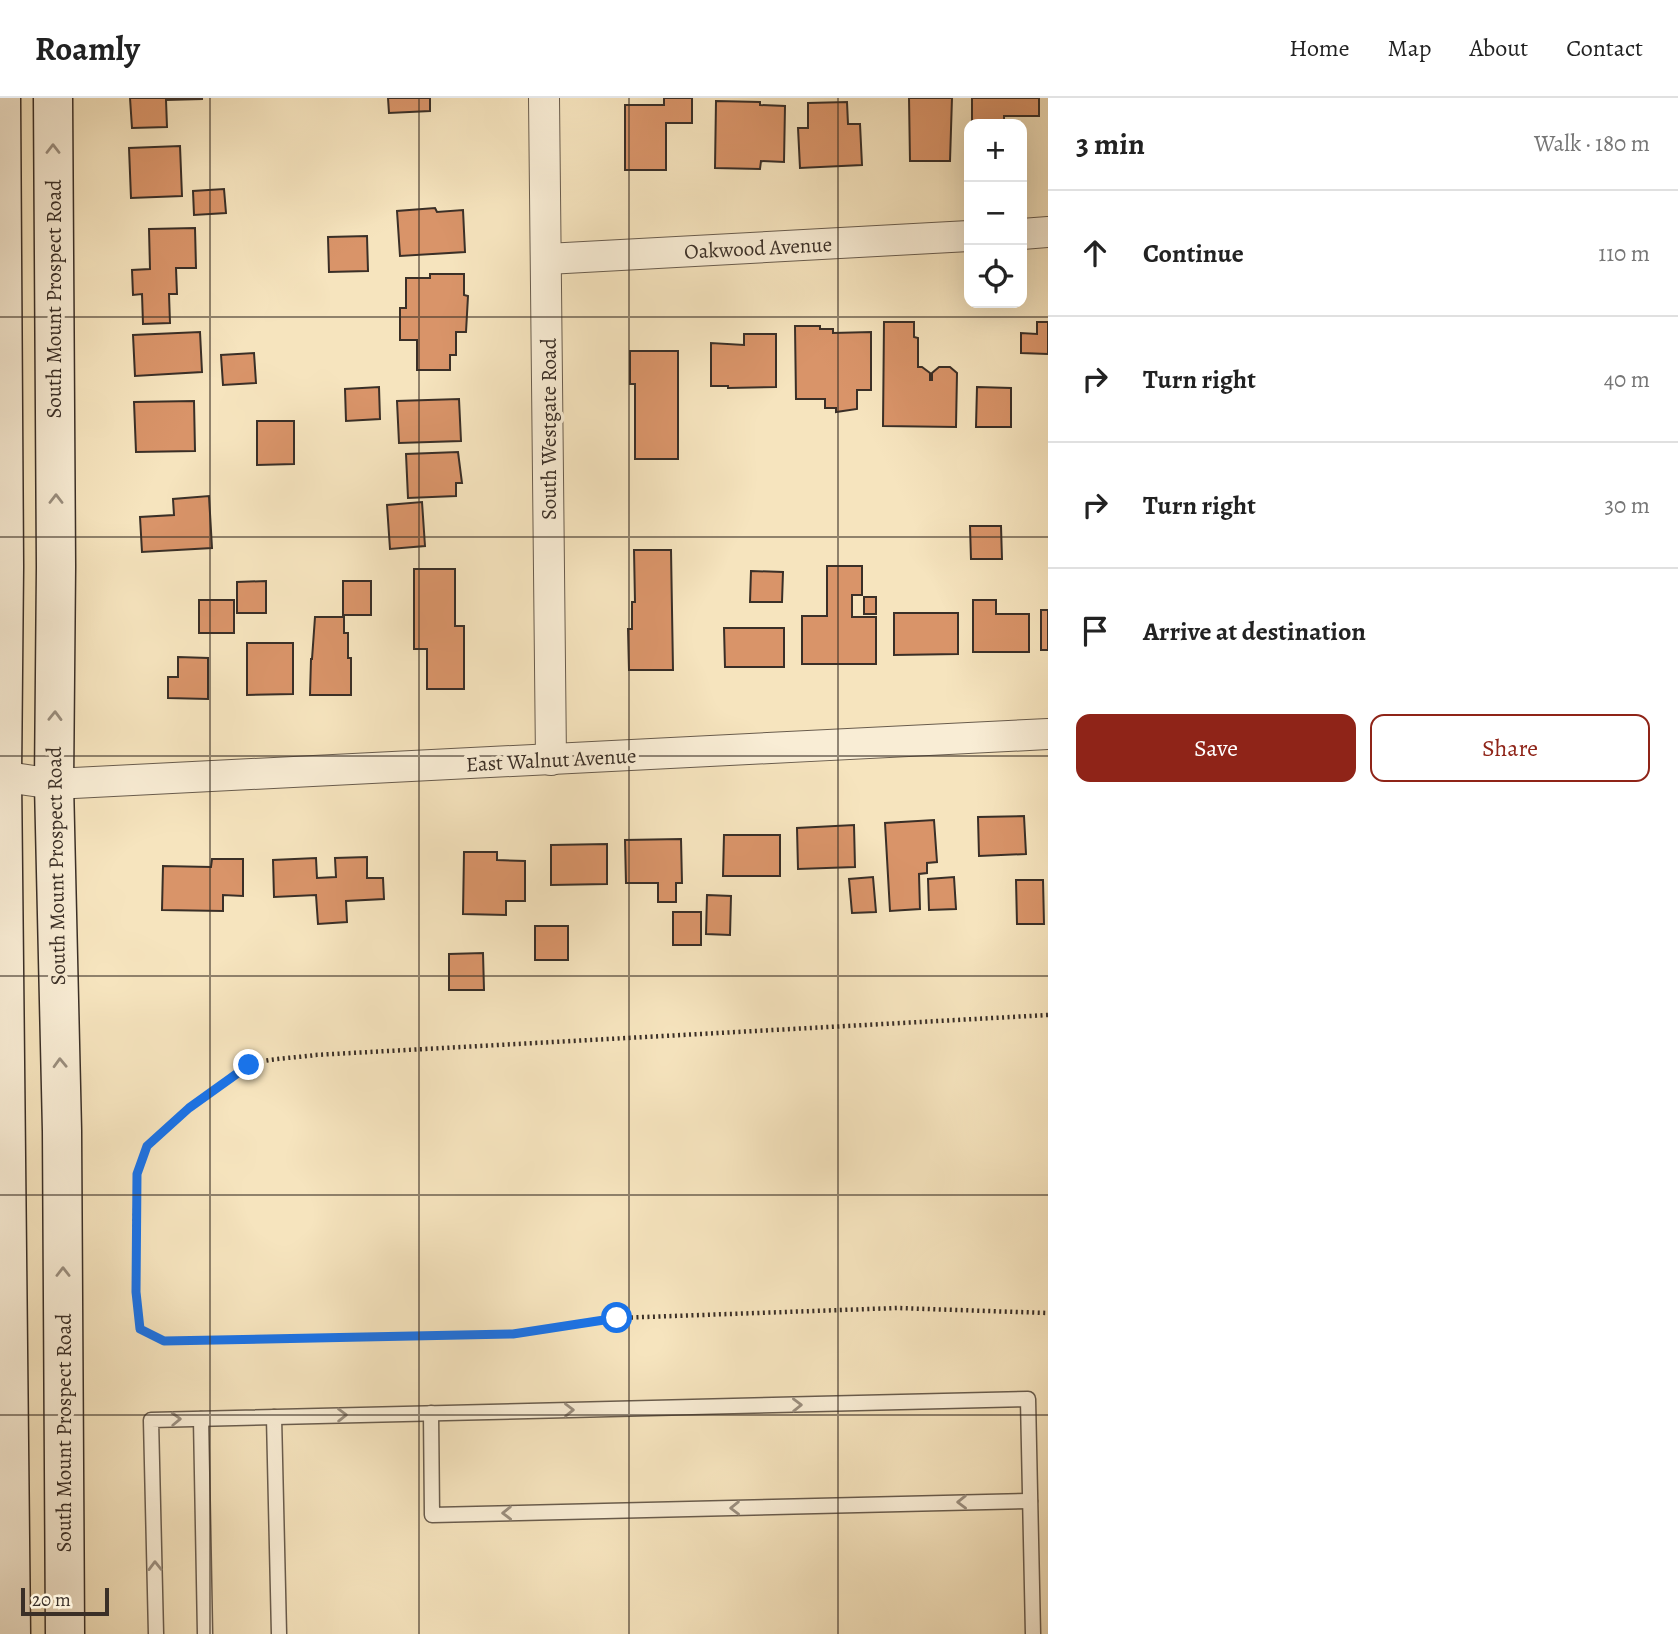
<!DOCTYPE html>
<html lang="en">
<head>
<meta charset="utf-8">
<style>
  :root { --surface:#fff; --page:#f2f2f2; --text:#222; --muted:#767676; --line:#e0e0e0; --accent:#8f2418 }
  body { margin:0; font-family:Alegreya,serif; background:var(--page); color:var(--text) }
  .controls { position:absolute; right:21px; top:21px; display:grid; overflow:hidden; border-radius:14px; box-shadow:0 7px 28px #0002 }
  .controls button { width:63px; height:63px; display:grid; place-items:center; padding:0; border:0; border-bottom:2px solid var(--line); background:var(--surface); color:var(--text); font:35px sans-serif }
  .scale { position:absolute; left:21px; bottom:18px; width:88px; box-sizing:border-box; padding-left:7px; border:4px solid #3a2f27; border-top:0; font-size:19px; line-height:24px; white-space:nowrap; color:#3a2f27; -webkit-text-stroke:5px #f9edd5; paint-order:stroke }
  .stop { position:absolute; width:21px; height:21px; margin:-16px; border:5px solid #1a73e8; border-radius:50%; background:#fff }
  .stop.end { background:#1a73e8; border-color:#fff; box-shadow:0 2px 7px #0008 }
  .list { margin:0; padding:0; list-style:none }
  h2 { display:flex; justify-content:space-between; align-items:center; height:91px; margin:0; padding:0 28px; font-size:30px }
  h2 small { font-size:23px; font-weight:400; color:var(--muted) }
  .list li { display:grid; grid-template-columns:46px 1fr auto; gap:21px; align-items:center; box-sizing:border-box; height:126px; padding:0 28px; border-top:2px solid var(--line) }
  .list b { display:block; font-size:26px; white-space:nowrap }
  .list em { font-size:23px; font-style:normal; color:var(--muted) }
  .actions { display:flex; gap:14px; padding:21px 28px }
  .actions a { flex:1; padding:16px 0; border:2px solid var(--accent); border-radius:14px; text-align:center; font-size:24px; color:var(--accent) }
  .actions .main { background:var(--accent); color:#fff }
  .icon { flex:none; width:38px; height:38px; fill:none; stroke:currentColor; stroke-width:2; stroke-linecap:round; stroke-linejoin:round }
  .map { position:relative; flex:none; width:1048px; height:1536px; overflow:hidden }
  header { display:flex; align-items:center; gap:42px; box-sizing:border-box; height:98px; padding:0 35px; background:var(--surface); border-bottom:2px solid var(--line) }
  header strong { font-size:33px }
  nav { display:flex; gap:38px; margin-inline-start:auto; font-size:24px }
  main { display:flex }
  aside { flex:1; background:var(--surface) }
  .map>svg:first-child { display:block }
</style>
</head>
<body>
<header>
<strong>Roamly</strong>
<nav><a>Home</a><a>Map</a><a>About</a><a>Contact</a></nav>
</header>
<main>
<div class="map">
<svg width="1048" height="1536" viewBox="0 0 1048 1536">
  <rect width="100%" height="100%" fill="#f6e4be"/>
  <filter id="stains"><feTurbulence type="fractalNoise" baseFrequency=".00286" numOctaves="4"/><feColorMatrix values="0 0 0 0 .2 0 0 0 0 .09 0 0 0 0 .02 0 0 0 .5 -.17"/></filter>
  <radialGradient id="worn" r=".72"><stop offset=".6" stop-color="#630" stop-opacity="0"/><stop offset="1" stop-color="#630" stop-opacity=".3"/></radialGradient>
  <g fill="#d99469" stroke="#3a2f27" stroke-width="2">
    <polygon points="130,0 202,0 202,1 166,2 167,29 132,30"/>
    <polygon points="388,0 430,0 430,13 389,15"/>
    <polygon points="664,0 692,0 692,25 666,25 666,72 625,72 625,7 664,7"/>
    <polygon points="909,0 952,0 950,63 910,63"/>
    <polygon points="972,0 1039,0 1039,18 1004,18 1004,26 972,26"/>
    <polygon points="716,3 760,4 760,7 785,8 784,64 761,63 760,71 715,70"/>
    <polygon points="847,4 848,26 860,26 862,67 800,70 798,30 808,30 808,5"/>
    <polygon points="180,48 182,98 131,100 129,50"/>
    <polygon points="224,91 226,115 194,117 193,93"/>
    <polygon points="435,110 437,114 463,112 465,154 400,158 397,113"/>
    <polygon points="195,130 196,170 176,170 177,196 169,196 170,225 143,226 142,196 133,197 132,172 150,171 149,131"/>
    <polygon points="367,138 368,173 329,174 328,139"/>
    <polygon points="430,176 464,176 464,197 468,198 466,234 456,234 456,257 450,257 450,272 417,272 417,242 400,242 400,210 406,210 406,180 430,180"/>
    <polygon points="884,224 914,224 914,239 918,240 918,269 922,269 930,275 930,282 932,282 932,275 939,269 950,269 957,275 956,329 883,328"/>
    <polygon points="1037,224 1048,224 1048,256 1021,255 1021,235 1037,236"/>
    <polygon points="795,228 820,228 820,231 833,231 833,235 871,234 871,292 857,292 857,311 836,314 836,310 825,310 825,301 796,301"/>
    <polygon points="200,234 202,274 135,278 133,237"/>
    <polygon points="744,236 776,236 776,289 728,290 728,288 711,288 711,245 744,247"/>
    <polygon points="630,253 678,253 678,361 635,361 635,286 630,286"/>
    <polygon points="254,255 256,285 223,287 221,257"/>
    <polygon points="379,289 380,321 346,323 345,291"/>
    <polygon points="977,289 1011,290 1011,329 976,329"/>
    <polygon points="459,301 461,343 399,345 397,303"/>
    <polygon points="194,303 195,353 136,354 134,304"/>
    <polygon points="257,323 294,323 294,366 257,367"/>
    <polygon points="458,354 462,385 456,385 456,398 408,400 406,356"/>
    <polygon points="209,398 212,450 142,454 140,419 174,417 173,401"/>
    <polygon points="422,404 425,448 390,451 387,407"/>
    <polygon points="970,428 1001,428 1002,461 971,461"/>
    <polygon points="634,452 671,452 673,572 629,572 628,531 632,531 632,504 635,504"/>
    <polygon points="827,468 862,468 862,497 852,497 852,519 876,519 876,566 802,566 802,518 827,518"/>
    <polygon points="414,471 455,471 455,528 464,528 464,591 427,591 427,551 414,551"/>
    <polygon points="751,473 783,474 782,504 750,504"/>
    <polygon points="266,483 266,515 237,515 237,484"/>
    <rect x="343" y="483" width="28" height="34"/>
    <rect x="864" y="499" width="12" height="17"/>
    <rect x="199" y="502" width="35" height="33"/>
    <polygon points="973,502 996,502 996,516 1029,516 1029,554 973,554"/>
    <rect x="1041" y="512" width="7" height="40"/>
    <polygon points="894,515 958,515 958,556 894,557"/>
    <polygon points="315,519 344,519 344,535 348,535 348,560 351,560 351,597 310,597 311,561 312,561"/>
    <polygon points="724,530 784,530 784,569 725,569"/>
    <polygon points="247,545 293,545 293,596 247,597"/>
    <polygon points="178,559 208,560 208,601 168,600 168,579 178,579"/>
    <polygon points="1024,718 1026,756 979,758 978,719"/>
    <polygon points="934,722 937,764 927,765 927,775 919,776 920,811 890,813 885,725"/>
    <polygon points="854,727 855,769 798,771 797,730"/>
    <polygon points="724,737 780,737 780,778 723,778"/>
    <polygon points="681,741 682,785 676,785 676,804 658,804 658,785 626,785 625,742"/>
    <polygon points="607,746 607,786 551,787 551,747"/>
    <polygon points="464,754 497,754 497,762 525,763 525,803 506,803 506,817 463,816"/>
    <polygon points="367,759 367,780 383,780 384,801 346,803 347,824 318,826 316,797 274,799 273,762 316,760 317,780 336,779 335,760"/>
    <polygon points="212,761 243,761 243,798 223,797 223,813 162,812 163,768 211,769"/>
    <polygon points="873,779 876,814 852,815 849,781"/>
    <polygon points="954,779 956,811 929,812 928,781"/>
    <polygon points="1016,782 1043,782 1044,826 1017,826"/>
    <polygon points="707,797 731,798 730,837 706,836"/>
    <rect x="673" y="814" width="28" height="33"/>
    <rect x="535" y="828" width="33" height="34"/>
    <polygon points="483,855 484,892 449,892 449,856"/>
  </g>
  <g fill="none" stroke-linecap="round" stroke-linejoin="round">
    <defs>
      <g id="service">
        <polyline points="431,1315 432,1417 1030,1403"/>
        <polyline points="274,1319 279,1536"/>
        <polyline points="201,1321 205,1536"/>
        <polyline points="156,1536 151,1322 1028,1301 1033,1536"/>
      </g>
      <g id="minor">
        <polyline points="544,0 551,662"/>
        <polyline points="1022,136 1048,134"/>
        <polyline points="547,161 969,138"/>
        <polyline points="0,678 54,686 1048,636"/>
      </g>
      <g id="secondary">
        <polyline points="1,0 4,469 2,678 11,1536"/>
        <polyline points="53,0 56,469 54,686 62,1033 65,1536"/>
      </g>
    </defs>
    <use href="#service" stroke="#695c4d" stroke-width="17"/>
    <use href="#minor" stroke="#695c4d" stroke-width="32"/>
    <use href="#secondary" stroke="#3a2f27" stroke-width="41"/>
    <path stroke="#3a2f27" stroke-width="4.5" stroke-dasharray="2 3.5" stroke-linecap="butt" d="M1048,917l-733,40c-20,3 -44,3 -64,9 -15,5 -97,70 -105,84 -18,31 -10,142 -6,181l24,12 349,-7 104,-16 280,-10 151,5"/>
    <use href="#service" stroke="#f9edd5" stroke-width="14"/>
    <use href="#minor" stroke="#f9edd5" stroke-width="30"/>
    <use href="#secondary" stroke="#f9edd5" stroke-width="38"/>
  </g>
  <defs><path id="oneway-chevron" d="M-2-3.5L2.5 0L-2 3.5" fill="none" stroke-width="1.6" stroke-linecap="round" stroke-linejoin="round" transform="scale(1.75)"/></defs>
  <g stroke="#9a8e7e">
    <use href="#oneway-chevron" transform="translate(53 51) rotate(-90)"/>
    <use href="#oneway-chevron" transform="translate(56 401) rotate(-90)"/>
    <use href="#oneway-chevron" transform="translate(55 618) rotate(-89)"/>
    <use href="#oneway-chevron" transform="translate(60 965) rotate(-92)"/>
    <use href="#oneway-chevron" transform="translate(63 1174) rotate(-90)"/>
    <use href="#oneway-chevron" transform="translate(797 1307) rotate(-1)"/>
    <use href="#oneway-chevron" transform="translate(569 1312) rotate(-1)"/>
    <use href="#oneway-chevron" transform="translate(342 1317) rotate(-1)"/>
    <use href="#oneway-chevron" transform="translate(176 1321) rotate(-2)"/>
    <use href="#oneway-chevron" transform="translate(962 1404) rotate(179)"/>
    <use href="#oneway-chevron" transform="translate(735 1410) rotate(179)"/>
    <use href="#oneway-chevron" transform="translate(507 1415) rotate(179)"/>
    <use href="#oneway-chevron" transform="translate(155 1468) rotate(-91)"/>
  </g>
  <g fill="none" stroke-linecap="round" stroke-linejoin="round">
    <polyline stroke="#1a73e8" stroke-width="9" points="249,967 189,1010 147,1048 137,1076 136,1194 140,1231 164,1243 513,1236 617,1220"/>
  </g>
  <path fill="none" stroke="#3a2f27" stroke-width="2" stroke-opacity="0.55" d="M210,0v1536M419,0v1536M629,0v1536M838,0v1536M0,219h1048M0,439h1048M0,658h1048M0,878h1048M0,1097h1048M0,1317h1048"/>
  <g text-anchor="middle" stroke-width="7" stroke-linejoin="round" paint-order="stroke">
    <g font-size="21" fill="#3a2f27" stroke="#f9edd5">
      <text transform="translate(758 150) rotate(-3)" y="7">Oakwood Avenue</text>
      <text transform="translate(54 201) rotate(-90)" y="7">South Mount Prospect Road</text>
      <text transform="translate(549 331) rotate(-90)" y="7">South Westgate Road</text>
      <text transform="translate(551 662) rotate(-3)" y="7">East Walnut Avenue</text>
      <text transform="translate(56 768) rotate(-91)" y="7">South Mount Prospect Road</text>
      <text transform="translate(64 1335) rotate(-90)" y="7">South Mount Prospect Road</text>
    </g>
  </g>
  <rect width="100%" height="100%" filter="url(#stains)"/>
  <rect width="100%" height="100%" fill="url(#worn)"/>
</svg>
<div class="controls">
<button>+</button>
<button>−</button>
<button><svg class="icon" aria-label="locate" viewBox="0 0 24 24"><circle cx="12" cy="12" r="6"/><path d="M12 2v4M12 18v4M2 12h4M18 12h4"/></svg></button>
</div>
<div class="scale">20 m</div>
<div class="stop" style="left:617px;top:1220px"></div>
<div class="stop end" style="left:249px;top:967px"></div>
</div>
<aside>
<h2>3 min<small>Walk · 180 m</small></h2>
<ul class="list">
<li><svg class="icon" aria-label="ahead" viewBox="0 0 24 24"><path d="M12 20V5M6 11l6-6 6 6"/></svg><div><b>Continue</b></div><em>110 m</em></li>
<li><svg class="icon" aria-label="right" viewBox="0 0 24 24"><path d="M7 20v-9h11M14 6l5 5-5 5"/></svg><div><b>Turn right</b></div><em>40 m</em></li>
<li><svg class="icon" aria-label="right" viewBox="0 0 24 24"><path d="M7 20v-9h11M14 6l5 5-5 5"/></svg><div><b>Turn right</b></div><em>30 m</em></li>
<li><svg class="icon" aria-label="arrive" viewBox="0 0 24 24"><path d="M6 21V4h12l-3 4 3 4H6"/></svg><div><b>Arrive at destination</b></div></li>
</ul>
<div class="actions"><a class="main">Save</a><a>Share</a></div>
</aside>
</main>
</body>
</html>
